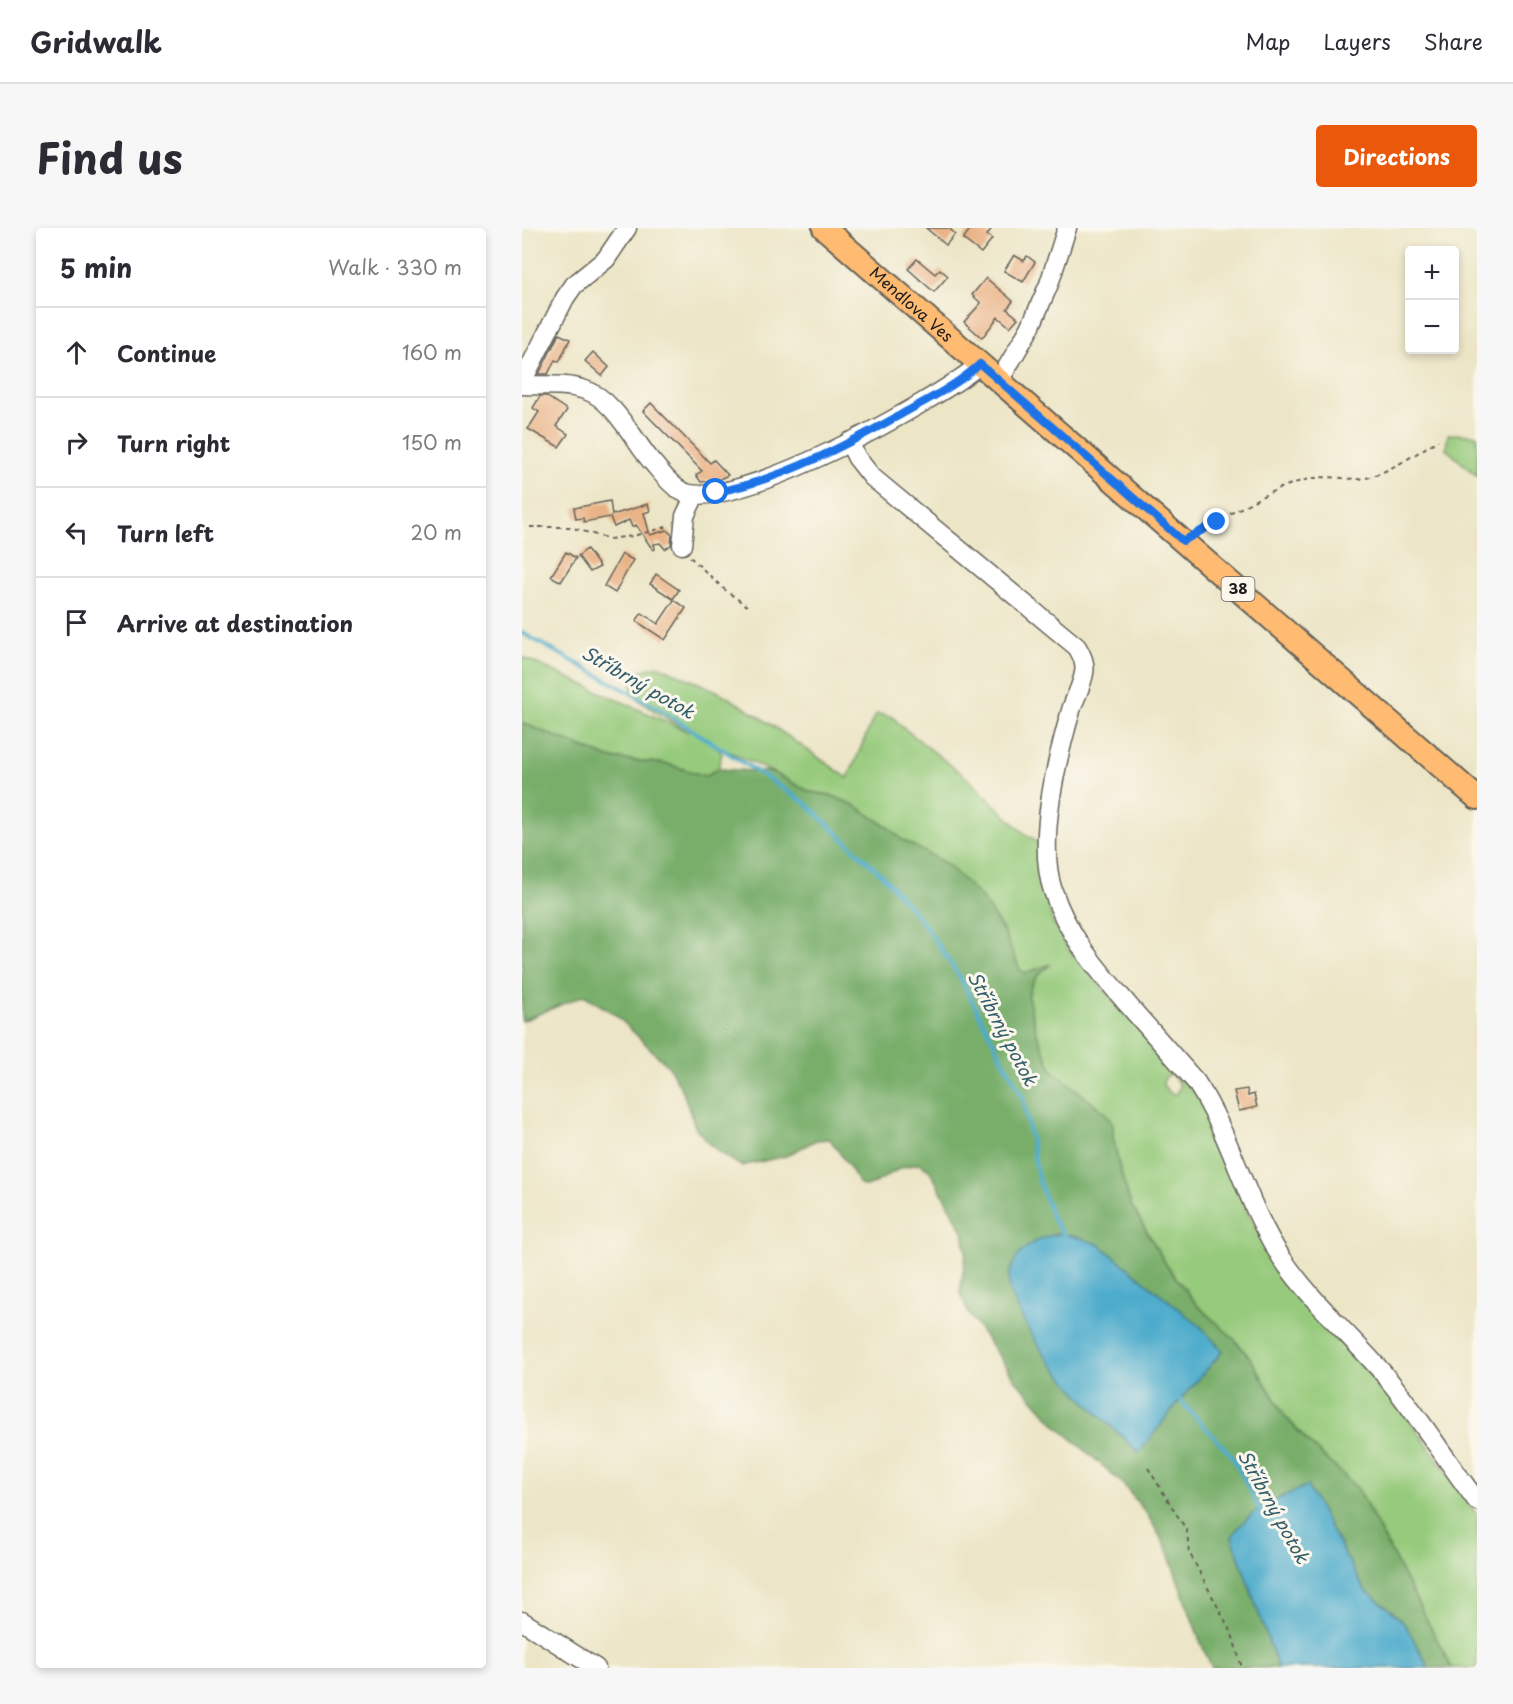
<!DOCTYPE html>
<html lang="en">
<head>
<meta charset="utf-8">
<style>
  :root { --surface:#fff; --page:#f7f7f7; --text:#2b2b33; --muted:#7c7c81; --line:#e1e1e2; --accent:#ea580c }
  body { margin:0; font-family:"Playpen Sans",sans-serif; background:var(--page); color:var(--text) }
  .controls { position:absolute; right:18px; top:18px; display:grid; overflow:hidden; border-radius:6px; box-shadow:0 3px 9px #0003 }
  .controls button { width:54px; height:54px; display:grid; place-items:center; padding:0; border:0; border-bottom:2px solid var(--line); background:var(--surface); color:var(--text); font:30px sans-serif }
  .stop { position:absolute; width:18px; height:18px; margin:-14px; border:4px solid #1a73e8; border-radius:50%; background:#fff }
  .stop.end { background:#1a73e8; border-color:#fff; box-shadow:0 2px 6px #0008 }
  .list { margin:0; padding:0; list-style:none }
  h2 { display:flex; justify-content:space-between; align-items:center; height:78px; margin:0; padding:0 24px; font-size:26px }
  h2 small { font-size:20px; font-weight:400; color:var(--muted) }
  .list li { display:grid; grid-template-columns:39px 1fr auto; gap:18px; align-items:center; box-sizing:border-box; height:90px; padding:0 24px; border-top:2px solid var(--line) }
  .list b { display:block; font-size:22px; white-space:nowrap }
  .list em { font-size:20px; font-style:normal; color:var(--muted) }
  .icon { flex:none; width:33px; height:33px; fill:none; stroke:currentColor; stroke-width:2; stroke-linecap:round; stroke-linejoin:round }
  .map { position:relative; flex:none; width:955px; height:1440px; overflow:hidden; border-radius:6px }
  header { display:flex; align-items:center; gap:36px; box-sizing:border-box; height:84px; padding:0 30px; background:var(--surface); border-bottom:2px solid var(--line) }
  header strong { font-size:28px }
  nav { display:flex; gap:33px; margin-inline-start:auto; font-size:21px }
  .intro { display:flex; align-items:center; justify-content:space-between; box-sizing:border-box; height:144px; padding:0 36px }
  h1 { margin:0; font-size:42px }
  .button { padding:15px 27px; border-radius:6px; background:var(--accent); color:#fff; font-size:21px; font-weight:700 }
  main { display:flex; gap:36px; padding:0 36px }
  aside { flex:1; background:var(--surface); border-radius:6px; box-shadow:0 3px 9px #0003 }
  .map>svg:first-child { display:block }
</style>
</head>
<body>
<header>
<strong>Gridwalk</strong>
<nav><a>Map</a><a>Layers</a><a>Share</a></nav>
</header>
<div class="intro"><h1>Find us</h1><a class="button">Directions</a></div>
<main>
<aside>
<h2>5 min<small>Walk · 330 m</small></h2>
<ul class="list">
<li><svg class="icon" aria-label="ahead" viewBox="0 0 24 24"><path d="M12 20V5M6 11l6-6 6 6"/></svg><div><b>Continue</b></div><em>160 m</em></li>
<li><svg class="icon" aria-label="right" viewBox="0 0 24 24"><path d="M7 20v-9h11M14 6l5 5-5 5"/></svg><div><b>Turn right</b></div><em>150 m</em></li>
<li><svg class="icon" aria-label="left" viewBox="0 0 24 24"><path d="M17 20v-9H6M10 6l-5 5 5 5"/></svg><div><b>Turn left</b></div><em>20 m</em></li>
<li><svg class="icon" aria-label="arrive" viewBox="0 0 24 24"><path d="M6 21V4h12l-3 4 3 4H6"/></svg><div><b>Arrive at destination</b></div></li>
</ul>
</aside>
<div class="map">
<svg width="955" height="1440" viewBox="0 0 955 1440">
  <rect width="100%" height="100%" fill="#fbf7ec"/>
  <filter id="ink" filterUnits="userSpaceOnUse"><feTurbulence type="fractalNoise" baseFrequency=".0167" numOctaves="2"/><feDisplacementMap in="SourceGraphic" scale="12" xChannelSelector="R" yChannelSelector="G"/><feConvolveMatrix kernelMatrix="1 2 1 2 8 2 1 2 1" color-interpolation-filters="sRGB"/></filter>
  <filter id="wash" filterUnits="userSpaceOnUse"><feTurbulence type="fractalNoise" baseFrequency=".008" numOctaves="4" result="noise"/><feDisplacementMap in="SourceGraphic" scale="24" xChannelSelector="R" yChannelSelector="G"/><feGaussianBlur stdDeviation="1.35" result="paint"/><feColorMatrix in="noise" values="0 0 0 0 0 0 0 0 0 0 0 0 0 0 0 0 0 1.4 0 .05"/><feComposite in="paint" operator="in"/></filter>
  <g filter="url(#wash)">
    <rect width="100%" height="100%" fill="#ece5c6"/>
    <g fill="#96ca7b" stroke="#59734c" stroke-width="1.5" fill-rule="evenodd">
      <polygon points="926,206 955,207 955,248 924,221"/>
      <path d="M0,429l167,75 -44,-27 -14,-11 1,-13 10,-11 17,-4 60,26 41,25 88,61 25,-59 4,-5 16,3 8,9 66,52 58,56 9,5 6,7 3,36 10,41 16,27 130,148 50,117 46,76 87,94 31,39 64,91v153h-25l-94,-179 -50,-47 -23,-26 -35,-58 -17,-20 -36,-33 -30,-39 -36,-61 -11,-35 -7,-33v-13l-8,-11 -53,-43 -16,-39 -8,-34 3,-11 7,-11 11,-9 -24,7 -5,-3 -17,-40 -56,-66 -46,-25 -13,-12 -34,-22 -24,-10 -20,-3 -14,-7 -38,-20 -41,-19 5,8 -4,15 -13,7 -38,-12 -58,-6 -87,-35zM646,847h4l8,10 -4,9h-5l-8,-9 1,-6z"/>
    </g>
    <path fill="#78ae6b" stroke="#4a6544" stroke-width="1.5" fill-rule="evenodd" d="M0,495l87,35 58,6 38,12 13,-7 54,3 38,20 20,3 24,10 34,22 13,12 46,25 34,33 22,33 17,40 5,3 26,-9 -13,11 -7,11 -3,11 8,34 16,39 53,43 8,11v13l7,33 11,35 36,61 30,39 36,33 17,20 35,58 23,26 50,47 94,179h-23l-9,-18 -26,-37 -30,-24 -35,-63 -47,-30 -50,41 46,131h-66l-12,-27 -35,-96 -18,-31 -26,-32 -65,-57 -41,-46 -47,-66 -8,-21 6,-39 -3,-22 -33,-60 -10,-7 -8,1 -12,3 -30,18h-7l-6,-5 -4,-9 -23,-33 -14,1 -30,16 -45,10 -21,-13 -12,-10 -13,-16 -12,-35 -14,-25 -53,-52 -32,-20 -62,26zM536,1006l23,4 142,113 -43,49z"/>
    <g fill="#4daccc" stroke="#346474" stroke-width="1.5">
      <path d="M536,1006l23,4 19,7 101,82 22,24 -43,49 -41,53c-44,-43 -99,-89 -122,-147 -3,-6 -8,-14 -8,-21 -1,-10 2,-18 7,-26 10,-15 25,-22 42,-25z"/>
      <path d="M785,1258l57,103 30,24 12,13 23,42h-151l-46,-131c15,-27 47,-39 75,-51z"/>
    </g>
    <g fill="none" stroke-linecap="round" stroke-linejoin="round">
      <g stroke="#4daccc" stroke-width="4">
        <polyline points="0,405 141,483 282,574 362,649 402,696 437,748 501,870 516,950 531,992 545,1011"/>
        <polyline points="656,1170 710,1228 739,1284"/>
      </g>
    </g>
    <g id="blocks">
      <g fill="#eab387">
        <polygon points="404,0 427,0 433,6 424,17"/>
        <polygon points="449,0 470,0 465,7 470,11 459,25 441,11"/>
        <polygon points="492,27 502,33 505,28 513,34 501,54 482,43"/>
        <polygon points="395,31 413,46 418,41 426,48 412,64 386,41"/>
        <polygon points="464,50 491,73 485,81 496,90 488,99 476,89 460,110 442,94 459,75 450,67"/>
        <polygon points="37,106 48,111 37,134 33,132 26,146 17,146"/>
        <polygon points="71,124 87,139 80,148 63,133"/>
        <polygon points="18,168 24,168 45,182 34,198 46,206 37,219 6,201 17,184 11,180"/>
        <polygon points="129,175 188,235 192,232 206,247 196,252 179,254 174,247 180,243 121,183"/>
        <polygon points="88,273 90,287 126,276 128,283 122,285 128,307 145,302 150,307 149,317 143,321 138,315 132,316 133,321 131,322 114,297 110,299 107,292 92,299 88,289 62,294 61,290 54,291 52,280"/>
        <polygon points="65,321 78,339 68,344 56,328"/>
        <polygon points="44,324 54,330 39,354 29,348"/>
        <polygon points="100,326 111,332 93,365 82,358"/>
        <polygon points="134,346 157,362 151,371 128,356"/>
        <polygon points="152,372 164,380 143,412 114,393 120,385 136,396"/>
        <polygon points="725,861 726,868 732,866 735,879 717,883 712,863"/>
      </g>
    </g>
  </g>
  <g filter="url(#ink)">
    <use href="#blocks" fill-opacity="0" stroke="#656258" stroke-width="1.5"/>
    <g fill="none" stroke-linecap="round" stroke-linejoin="round">
      <defs>
        <g id="minor">
          <polyline points="477,153 508,100 527,56 545,0"/>
          <polyline points="0,154 43,70 52,57 84,31 105,0"/>
          <path d="M0,157c20,1 44,-2 63,5 28,8 49,51 67,72 9,10 17,22 29,29 47,26 259,-92 299,-127"/>
          <path d="M327,214l8,16 15,19 205,170c5,8 9,17 7,26 -2,12 -8,23 -12,34 -15,51 -36,133 -19,184 15,46 46,80 77,116 22,25 44,50 66,75 36,55 49,120 85,175 29,43 68,77 102,116 34,40 62,86 94,128"/>
          <polyline points="160,317 163,288 173,267"/>
          <polyline points="0,1393 74,1440"/>
        </g>
        <g id="major">
          <path id="s1" d="M302,0l653,570"/>
        </g>
      </defs>
      <use href="#minor" stroke="#656258" stroke-width="21"/>
      <use href="#major" stroke="#656258" stroke-width="26"/>
      <g stroke="#656258" stroke-width="2" stroke-dasharray="4.5 4.5" stroke-linecap="butt">
        <polyline points="8,299 48,299 87,311 111,308 148,298"/>
        <path d="M677,304c32,-18 74,-46 111,-53 16,-4 33,0 50,0 22,-2 59,-27 78,-39"/>
        <polyline points="168,329 202,361 225,378"/>
        <polyline points="626,1240 665,1303 667,1324 710,1406 720,1440"/>
      </g>
      <use href="#minor" stroke="#fff" stroke-width="18"/>
      <use href="#major" stroke="#febb71" stroke-width="22"/>
    </g>
  </g>
  <g fill="none" stroke-linecap="round" stroke-linejoin="round" filter="url(#ink)">
    <path stroke="#1a73e8" stroke-width="8" d="M194,264c65,-12 128,-46 186,-78 27,-15 55,-29 78,-50l203,177 34,-19"/>
  </g>
  <g text-anchor="middle" stroke-width="6" stroke-linejoin="round" paint-order="stroke">
    <rect fill="#fbf7ec" stroke="#5f5e5a" stroke-width="1.5" x="699.5" y="349" width="33" height="24" rx="4.5"/>
    <g font-size="15" font-weight="bold" fill="#1c1c1c">
      <text x="716" y="366">38</text>
    </g>
    <g font-size="16" fill="#1c1c1c" stroke="#fbf7ec">
      <text dy="6" stroke="none"><textPath href="#s1" startOffset="116">Mendlova Ves</textPath></text>
    </g>
    <g font-size="18" font-style="italic" fill="#325d6b" stroke="#fbf7ec">
      <text transform="translate(116 455) rotate(30)" y="6">Stříbrný potok</text>
      <text transform="translate(480 801) rotate(62)" y="6">Stříbrný potok</text>
      <text transform="translate(751 1279) rotate(61)" y="6">Stříbrný potok</text>
    </g>
  </g>
</svg>
<div class="controls">
<button>+</button>
<button>−</button>
</div>
<div class="stop" style="left:194px;top:264px"></div>
<div class="stop end" style="left:695px;top:294px"></div>
</div>
</main>
</body>
</html>
